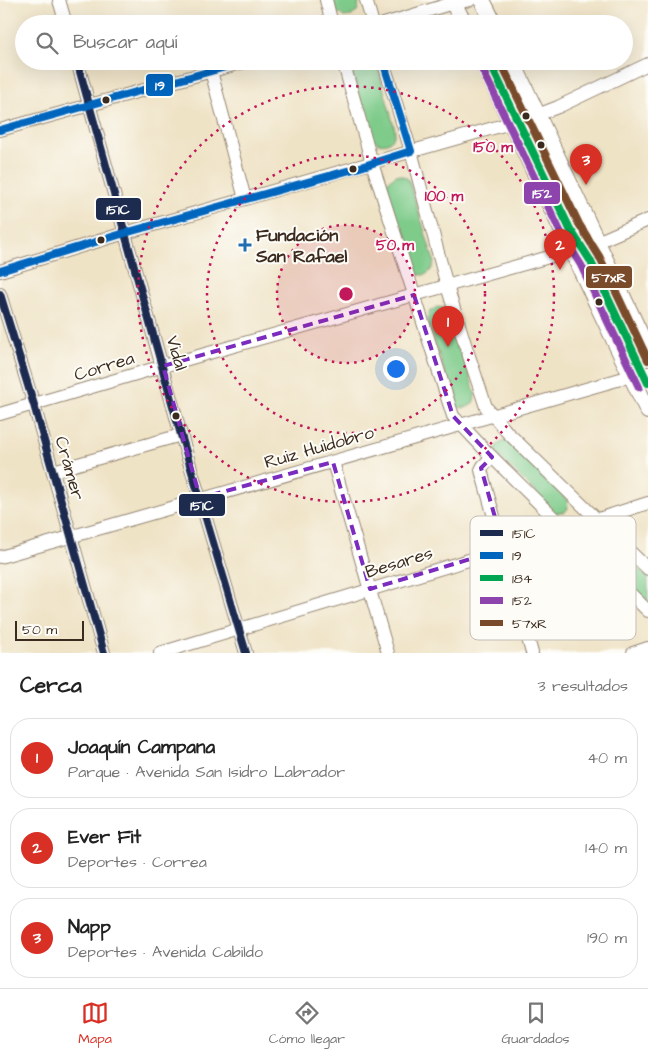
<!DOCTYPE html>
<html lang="es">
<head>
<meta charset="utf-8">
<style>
  :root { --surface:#fff; --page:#f6f6f6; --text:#222; --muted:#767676; --line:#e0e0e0; --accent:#d93025 }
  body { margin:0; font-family:"Architects Daughter",sans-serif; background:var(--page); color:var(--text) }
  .scale { position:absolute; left:15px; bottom:12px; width:69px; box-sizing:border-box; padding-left:5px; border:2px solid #3b2a1e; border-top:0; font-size:14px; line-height:18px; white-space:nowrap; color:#3b2a1e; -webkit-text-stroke:4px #fdfcf7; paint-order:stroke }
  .you { position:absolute; left:395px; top:368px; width:18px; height:18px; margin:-12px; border:4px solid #fff; border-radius:50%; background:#1a73e8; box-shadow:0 0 0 8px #1a73e833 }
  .badge { display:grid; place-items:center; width:32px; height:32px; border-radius:50%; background:var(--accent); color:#fff; font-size:16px; font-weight:700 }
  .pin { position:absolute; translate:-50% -41px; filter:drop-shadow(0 1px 2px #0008) }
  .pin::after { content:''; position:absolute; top:26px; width:18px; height:15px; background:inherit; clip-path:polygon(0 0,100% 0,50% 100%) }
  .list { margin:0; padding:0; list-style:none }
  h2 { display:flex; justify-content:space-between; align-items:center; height:65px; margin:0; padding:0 20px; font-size:21px }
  h2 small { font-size:16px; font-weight:400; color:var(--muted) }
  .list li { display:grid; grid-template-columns:32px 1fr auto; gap:15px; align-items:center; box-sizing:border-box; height:80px; margin:0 10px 10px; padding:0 10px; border:1px solid var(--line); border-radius:20px }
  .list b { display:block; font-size:19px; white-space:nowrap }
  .list p { margin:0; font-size:16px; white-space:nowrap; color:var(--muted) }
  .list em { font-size:16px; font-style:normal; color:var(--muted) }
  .icon { flex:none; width:28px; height:28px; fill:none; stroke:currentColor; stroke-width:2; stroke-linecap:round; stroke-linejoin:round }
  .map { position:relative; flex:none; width:648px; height:653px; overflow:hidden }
  .search { position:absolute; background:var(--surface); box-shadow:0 5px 20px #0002; left:15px; right:15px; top:15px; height:55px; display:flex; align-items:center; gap:12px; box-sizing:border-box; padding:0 18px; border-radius:28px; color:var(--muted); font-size:19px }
  .sheet { height:335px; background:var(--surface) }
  nav { display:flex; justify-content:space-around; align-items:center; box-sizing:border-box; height:70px; border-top:1px solid var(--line); background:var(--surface); font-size:14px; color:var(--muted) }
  nav a { display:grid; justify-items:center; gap:2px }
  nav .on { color:var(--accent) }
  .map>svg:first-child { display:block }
</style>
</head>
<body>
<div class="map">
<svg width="648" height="653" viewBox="0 0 648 653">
  <rect width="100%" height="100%" fill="#fdfcf7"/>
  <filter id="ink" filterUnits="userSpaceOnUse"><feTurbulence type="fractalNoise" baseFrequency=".02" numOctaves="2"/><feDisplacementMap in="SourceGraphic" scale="10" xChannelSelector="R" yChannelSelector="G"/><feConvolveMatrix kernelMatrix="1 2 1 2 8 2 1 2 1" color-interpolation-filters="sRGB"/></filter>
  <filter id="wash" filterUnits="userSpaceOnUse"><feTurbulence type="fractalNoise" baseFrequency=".0096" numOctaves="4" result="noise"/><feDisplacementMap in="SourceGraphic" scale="20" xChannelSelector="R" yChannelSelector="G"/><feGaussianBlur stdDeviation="1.12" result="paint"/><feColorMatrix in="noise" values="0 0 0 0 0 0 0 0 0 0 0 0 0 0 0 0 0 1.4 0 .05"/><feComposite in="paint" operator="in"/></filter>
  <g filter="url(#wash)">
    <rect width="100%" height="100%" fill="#efe3c6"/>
    <g fill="#7ecb8a" stroke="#5c7a54">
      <polygon points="333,0 359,0 358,10 352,16 344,17 337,12"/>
      <path d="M350,61h26l19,69c0,15 -18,19 -24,5l-19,-63z"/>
      <path d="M396,175h4l7,3 2,3 25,80c-1,13 -13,19 -22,9l-25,-80v-8z"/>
      <path d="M437,307l8,1 5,5 25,80c1,12 -9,18 -19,13l-29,-87 3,-8z"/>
      <polygon points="504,441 509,443 567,500 568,508 565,512 556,513 496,453 497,445"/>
      <polygon points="602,537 607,539 648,578 648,602 594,549 595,541"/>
    </g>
  </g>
  <g filter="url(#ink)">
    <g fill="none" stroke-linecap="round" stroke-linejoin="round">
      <defs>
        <g id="minor">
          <polyline points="59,0 66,24"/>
          <polyline points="326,0 332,24"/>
          <polyline points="366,0 373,24"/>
          <polyline points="384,24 453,3 470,0"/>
          <polyline points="77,61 181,435 246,653"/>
          <polyline points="343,61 372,163 453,416 486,451 648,611"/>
          <polyline points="383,61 411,151 447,286 466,347 486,407 507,432 648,569"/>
          <polyline points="211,71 245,199"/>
          <polyline points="0,130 248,61"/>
          <polyline points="0,271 125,233 532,117 558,107 648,64"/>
          <polyline points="0,294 34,405 104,653"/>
          <polyline points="0,414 163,366 588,246 648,220"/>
          <polyline points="492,457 483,466 481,470 532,653"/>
          <polyline points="333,462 388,653"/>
          <polyline points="53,471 181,435"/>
          <polyline points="0,557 631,376 648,373"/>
          <polyline points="160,653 515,546 648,503"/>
          <polyline points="633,653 648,648"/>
        </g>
        <g id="major">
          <polyline points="452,0 464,24"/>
          <polyline points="482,0 494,24"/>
          <polyline points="482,61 648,411"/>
          <polyline points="512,61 648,351"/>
        </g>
      </defs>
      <use href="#minor" stroke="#958672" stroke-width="14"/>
      <use href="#major" stroke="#958672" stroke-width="18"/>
      <use href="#minor" stroke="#fff" stroke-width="12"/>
      <use href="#major" stroke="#fff" stroke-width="16"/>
      <defs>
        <g id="bus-1">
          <polyline points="77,61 181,435 246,653"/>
          <polyline points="0,294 34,405 104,653"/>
        </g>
        <g id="bus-2">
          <polyline points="0,130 247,61"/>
          <polyline points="0,271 125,233 354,169 411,151 383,61"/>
        </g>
        <polyline id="bus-3" points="489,61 570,229 590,260 648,383"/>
        <polyline id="bus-4" points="480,65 561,233 581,265 639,387"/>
        <polyline id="bus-5" points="500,61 579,224 599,256 648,360"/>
      </defs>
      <use href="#bus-1" stroke="#fdfcf7" stroke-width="11"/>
      <use href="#bus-2" stroke="#fdfcf7" stroke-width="11"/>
      <use href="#bus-3" stroke="#fdfcf7" stroke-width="11"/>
      <use href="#bus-4" stroke="#fdfcf7" stroke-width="11"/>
      <use href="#bus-5" stroke="#fdfcf7" stroke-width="11"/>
      <use href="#bus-1" stroke="#1d2b4f" stroke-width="8"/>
      <use href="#bus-2" stroke="#0065bd" stroke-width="8"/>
      <use href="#bus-3" stroke="#00a651" stroke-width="8"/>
      <use href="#bus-4" stroke="#8e44ad" stroke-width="8"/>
      <use href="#bus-5" stroke="#7a4b2a" stroke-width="8"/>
    </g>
  </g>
  <path fill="none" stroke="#7b2cbf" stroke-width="4" stroke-dasharray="10 6" stroke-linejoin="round" d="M414,295l39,121 39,41 -11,11 23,81 -134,40 -37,-127 -133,36 -37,-132z"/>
  <circle cx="346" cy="294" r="69" fill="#c2185b" fill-opacity=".12"/>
  <g fill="none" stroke="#c2185b" stroke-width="2.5" stroke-dasharray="2.5 5">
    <circle cx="346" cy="294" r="69"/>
    <circle cx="346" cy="294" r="139"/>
    <circle cx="346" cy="294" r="208"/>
  </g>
  <g fill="#3b2a1e" stroke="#fdfcf7" stroke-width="2">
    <circle cx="106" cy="100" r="4.5"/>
    <circle cx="526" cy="116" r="4.5"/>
    <circle cx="541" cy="145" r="4.5"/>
    <circle cx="353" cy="169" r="4.5"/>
    <circle cx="101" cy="240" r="4.5"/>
    <circle cx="599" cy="302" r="4.5"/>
    <circle cx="176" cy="416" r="4.5"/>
  </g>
  <path fill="#1f6fb2" stroke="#fdfcf7" stroke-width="2" d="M242.5 237.5h5v5h5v5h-5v5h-5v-5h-5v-5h5z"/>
  <g text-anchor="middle" stroke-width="4" stroke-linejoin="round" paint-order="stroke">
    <g font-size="18" font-weight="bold" fill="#3b2a1e" stroke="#fdfcf7" text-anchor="start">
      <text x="256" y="241">Fundación<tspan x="256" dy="21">San Rafael</tspan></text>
    </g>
    <g font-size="18" fill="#3b2a1e" stroke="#fdfcf7">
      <text transform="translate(177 353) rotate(74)" y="6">Vidal</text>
      <text transform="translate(104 366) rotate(-17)" y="6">Correa</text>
      <text transform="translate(319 447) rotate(-16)" y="6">Ruiz Huidobro</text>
      <text transform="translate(70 468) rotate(74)" y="6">Crámer</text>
      <text transform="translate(399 562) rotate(-17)" y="6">Besares</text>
    </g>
  </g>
  <rect x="470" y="516" width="166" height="124" rx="8" fill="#fdfcf7" stroke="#c3bdb6" stroke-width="1"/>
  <rect x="480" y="530" width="23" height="6" fill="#1d2b4f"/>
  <rect x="480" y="552" width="23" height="7" fill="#0065bd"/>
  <rect x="480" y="575" width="23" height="6" fill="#00a651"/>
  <rect x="480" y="597" width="23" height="7" fill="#8e44ad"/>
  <rect x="480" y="620" width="23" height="6" fill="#7a4b2a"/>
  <g font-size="14" fill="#3b2a1e">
    <text x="512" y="538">151C</text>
    <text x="512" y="560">19</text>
    <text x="512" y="583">184</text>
    <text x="512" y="605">152</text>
    <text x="512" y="628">57xR</text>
  </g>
  <circle cx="346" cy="294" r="8" fill="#c2185b" stroke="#fdfcf7" stroke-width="2.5"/>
  <g font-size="15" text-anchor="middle" font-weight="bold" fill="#c2185b" stroke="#fdfcf7" stroke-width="4" stroke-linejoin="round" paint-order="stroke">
    <text x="493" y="152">150 m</text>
    <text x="444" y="201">100 m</text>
    <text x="395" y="250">50 m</text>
  </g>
  <g stroke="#fdfcf7" stroke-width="2">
    <rect x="145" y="73" width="29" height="24" rx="5" fill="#0065bd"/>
    <rect x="523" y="181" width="38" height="24" rx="5" fill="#8e44ad"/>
    <rect x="95" y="197" width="47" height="24" rx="5" fill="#1d2b4f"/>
    <rect x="585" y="265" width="48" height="24" rx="5" fill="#7a4b2a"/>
    <rect x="178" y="493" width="48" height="24" rx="5" fill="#1d2b4f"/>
  </g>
  <g font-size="14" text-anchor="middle" font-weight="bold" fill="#fff">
    <text x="160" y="90">19</text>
    <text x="542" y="198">152</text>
    <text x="118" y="214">151C</text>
    <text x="609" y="282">57xR</text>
    <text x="202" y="510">151C</text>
  </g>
</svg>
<div class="scale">50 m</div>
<div class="you"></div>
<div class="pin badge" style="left:448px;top:347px">1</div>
<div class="pin badge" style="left:560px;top:270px">2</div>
<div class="pin badge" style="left:586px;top:185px">3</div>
<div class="search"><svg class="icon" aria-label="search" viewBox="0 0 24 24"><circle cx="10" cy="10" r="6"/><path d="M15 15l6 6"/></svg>Buscar aquí</div>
</div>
<section class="sheet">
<h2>Cerca<small>3 resultados</small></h2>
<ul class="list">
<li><span class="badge">1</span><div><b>Joaquín Campana</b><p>Parque · Avenida San Isidro Labrador</p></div><em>40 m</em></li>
<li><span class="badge">2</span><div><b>Ever Fit</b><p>Deportes · Correa</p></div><em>140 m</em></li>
<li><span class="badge">3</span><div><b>Napp</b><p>Deportes · Avenida Cabildo</p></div><em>190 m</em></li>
</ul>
</section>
<nav>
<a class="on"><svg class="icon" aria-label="map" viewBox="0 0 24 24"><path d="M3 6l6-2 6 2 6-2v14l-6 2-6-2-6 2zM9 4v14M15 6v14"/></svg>Mapa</a>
<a><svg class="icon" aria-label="directions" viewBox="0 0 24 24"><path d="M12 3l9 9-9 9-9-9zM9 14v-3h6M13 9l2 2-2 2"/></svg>Cómo llegar</a>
<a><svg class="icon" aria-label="saved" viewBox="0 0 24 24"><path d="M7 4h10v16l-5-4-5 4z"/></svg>Guardados</a>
</nav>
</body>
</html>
